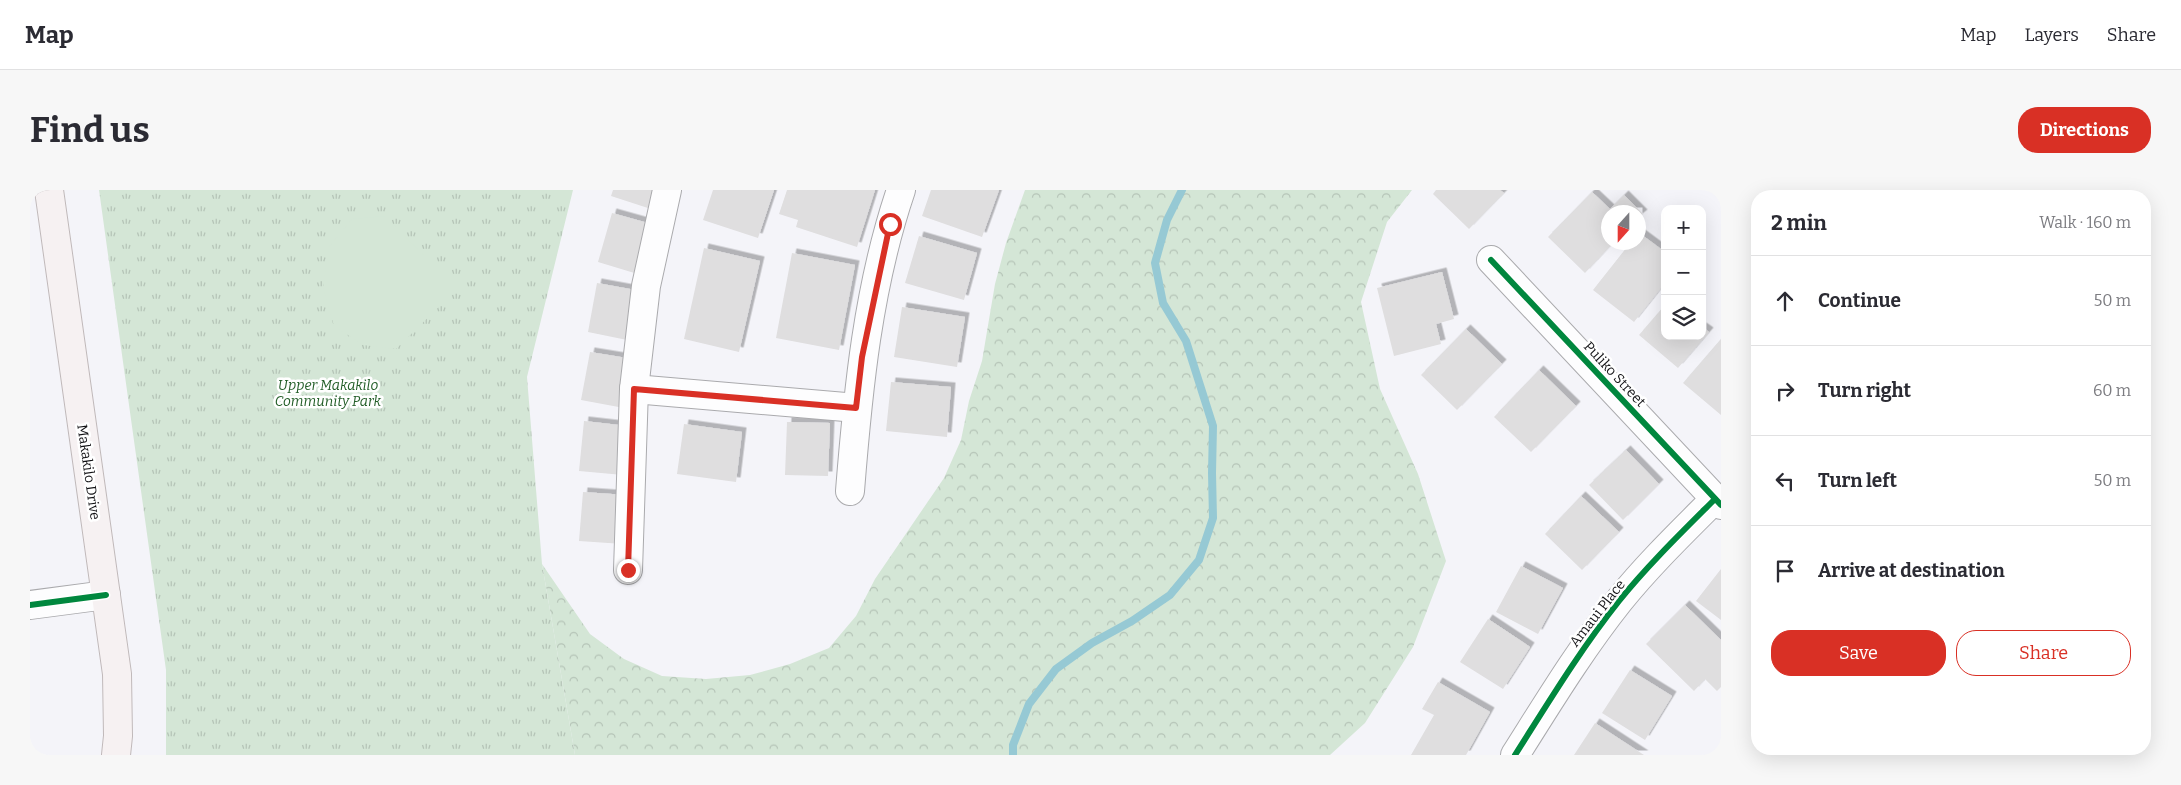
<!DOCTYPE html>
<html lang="en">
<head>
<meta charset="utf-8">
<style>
  :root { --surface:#fff; --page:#f7f7f7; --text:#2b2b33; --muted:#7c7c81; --line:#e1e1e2; --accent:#d93025 }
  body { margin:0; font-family:Bitter,serif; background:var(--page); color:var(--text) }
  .controls { position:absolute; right:15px; top:15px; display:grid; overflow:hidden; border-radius:10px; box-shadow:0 5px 20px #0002 }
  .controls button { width:45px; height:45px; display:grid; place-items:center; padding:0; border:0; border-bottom:1px solid var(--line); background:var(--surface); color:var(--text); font:25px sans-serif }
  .compass { position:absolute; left:1571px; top:15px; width:45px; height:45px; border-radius:50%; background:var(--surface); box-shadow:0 5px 20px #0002; rotate:201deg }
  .stop { position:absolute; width:15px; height:15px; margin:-11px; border:4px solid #d93025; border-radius:50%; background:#fff }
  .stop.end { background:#d93025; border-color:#fff; box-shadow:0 1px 5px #0008 }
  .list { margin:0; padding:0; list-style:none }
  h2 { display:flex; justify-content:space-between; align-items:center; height:65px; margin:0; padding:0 20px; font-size:21px }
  h2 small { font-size:16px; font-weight:400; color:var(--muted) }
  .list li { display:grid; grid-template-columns:32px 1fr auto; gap:15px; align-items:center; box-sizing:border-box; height:90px; padding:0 20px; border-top:1px solid var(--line) }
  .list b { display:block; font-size:19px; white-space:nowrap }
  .list em { font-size:16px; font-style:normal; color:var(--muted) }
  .actions { display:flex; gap:10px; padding:15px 20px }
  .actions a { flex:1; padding:11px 0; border:1px solid var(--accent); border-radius:20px; text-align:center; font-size:18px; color:var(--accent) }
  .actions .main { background:var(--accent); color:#fff }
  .icon { flex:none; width:28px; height:28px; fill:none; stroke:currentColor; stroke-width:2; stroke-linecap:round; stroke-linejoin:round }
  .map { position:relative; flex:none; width:1691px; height:565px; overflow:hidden; border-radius:20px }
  header { display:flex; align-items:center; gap:30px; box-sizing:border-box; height:70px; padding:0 25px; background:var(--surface); border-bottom:1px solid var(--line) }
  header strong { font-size:24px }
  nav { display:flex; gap:28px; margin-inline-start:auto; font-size:18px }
  .intro { display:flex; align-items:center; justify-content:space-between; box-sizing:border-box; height:120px; padding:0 30px }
  h1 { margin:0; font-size:35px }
  .button { padding:12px 22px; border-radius:20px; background:var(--accent); color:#fff; font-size:18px; font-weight:700 }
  main { display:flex; gap:30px; padding:0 30px }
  aside { flex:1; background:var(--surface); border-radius:20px; box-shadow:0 5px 20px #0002 }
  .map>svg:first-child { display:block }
</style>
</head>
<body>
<header>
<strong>Map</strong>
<nav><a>Map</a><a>Layers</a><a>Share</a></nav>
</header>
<div class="intro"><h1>Find us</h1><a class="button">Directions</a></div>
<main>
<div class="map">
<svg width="1691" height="565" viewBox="0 0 1691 565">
  <defs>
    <pattern id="forest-crowns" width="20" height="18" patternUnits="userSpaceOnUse" patternTransform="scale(1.25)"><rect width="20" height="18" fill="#d4e6d6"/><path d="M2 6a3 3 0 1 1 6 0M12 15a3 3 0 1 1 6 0" fill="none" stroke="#b5c4b7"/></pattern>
    <pattern id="park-tufts" width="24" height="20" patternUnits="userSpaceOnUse" patternTransform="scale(1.25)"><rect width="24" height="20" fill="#d4e6d6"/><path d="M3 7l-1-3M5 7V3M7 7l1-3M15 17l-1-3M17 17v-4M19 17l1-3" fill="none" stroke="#b5c4b7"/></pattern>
    <filter id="shadow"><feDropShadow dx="4.5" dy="-4.5" stdDeviation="0" flood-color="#0004"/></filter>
  </defs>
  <rect width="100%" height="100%" fill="#f4f4f9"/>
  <polygon fill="url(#forest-crowns)" points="995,0 1382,0 1357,32 1331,112 1350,199 1388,284 1416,371 1383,457 1335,533 1300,565 545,565 512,374 560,444 594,469 632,486 676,489 720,485 760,474 799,458 826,426 845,389 914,288 931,250 939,211 952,171 965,94 976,53"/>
  <polygon fill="url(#park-tufts)" points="69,0 543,0 497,187 512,374 545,565 136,565 136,480"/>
  <polygon fill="#d4e6d6" points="355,26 427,99 366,159 333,155 304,136 293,98 299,57 322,29"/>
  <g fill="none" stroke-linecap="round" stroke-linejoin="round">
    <polyline stroke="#96c9d4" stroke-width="8" points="983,565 983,555 999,514 1026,479 1062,453 1102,431 1140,405 1169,370 1183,328 1182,283 1183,236 1156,151 1133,113 1125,73 1137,30 1152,0"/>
  </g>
  <g fill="#dfdedf" filter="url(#shadow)">
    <polygon points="583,0 627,0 621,19 581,6"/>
    <polygon points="683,0 744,0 728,48 673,30"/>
    <polygon points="757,0 845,0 827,57 766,37 768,30 749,24"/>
    <polygon points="901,0 969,0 952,47 892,26"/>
    <polygon points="1406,0 1470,0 1474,3 1439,39 1403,4"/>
    <polygon points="1562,2 1580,19 1594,5 1613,24 1608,28 1608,22 1578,22 1578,52 1584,52 1555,83 1518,47"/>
    <polygon points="582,23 625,35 611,85 568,72"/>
    <polygon points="1608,42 1635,62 1635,93 1604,132 1563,100 1601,52 1608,52"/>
    <polygon points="889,46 947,63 934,110 875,93"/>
    <polygon points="674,58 730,71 709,162 654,149"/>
    <polygon points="762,63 825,75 809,160 746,148"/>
    <polygon points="1412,82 1424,129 1406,134 1411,154 1364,166 1347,98"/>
    <polygon points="567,93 611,101 602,151 558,142"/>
    <polygon points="1635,115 1635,146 1672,146 1672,137 1679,142 1648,178 1609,145"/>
    <polygon points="872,117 935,127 927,177 864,167"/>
    <polygon points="1436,139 1472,174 1427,220 1391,185"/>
    <polygon points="1691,149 1691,225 1653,193"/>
    <polygon points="560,162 603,169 594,218 551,210"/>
    <polygon points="1509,180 1546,216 1501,262 1464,227"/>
    <polygon points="861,192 921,197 917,247 856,241"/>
    <polygon points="554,231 598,236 593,285 549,281"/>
    <polygon points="757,232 800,233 798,286 755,285"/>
    <polygon points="654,234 712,242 706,292 647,284"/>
    <polygon points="1596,260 1629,294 1593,330 1559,295"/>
    <polygon points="553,302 596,305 593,354 549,351"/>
    <polygon points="1551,306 1589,342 1552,380 1515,344"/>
    <polygon points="1491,376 1533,398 1508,444 1466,422"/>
    <polygon points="1691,379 1691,430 1666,411"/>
    <polygon points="1655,415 1691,450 1691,497 1687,501 1675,489 1664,501 1616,454"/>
    <polygon points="1458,429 1500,457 1473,499 1430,472"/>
    <polygon points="1600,480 1642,506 1615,550 1572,523"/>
    <polygon points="1408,492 1460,522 1436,565 1381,565 1404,525 1392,519"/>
    <polygon points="1565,533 1614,565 1544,565"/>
  </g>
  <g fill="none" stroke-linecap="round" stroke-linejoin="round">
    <defs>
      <g id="minor">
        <polyline points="1461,70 1691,315"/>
        <polyline points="604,199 827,218"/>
        <path d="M820,301c8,-101 18,-204 51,-301"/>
        <polyline points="598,380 604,199 616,96 637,0"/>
        <polyline points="0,415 76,405"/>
        <path d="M1485,565c33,-52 65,-105 104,-154 29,-36 63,-69 96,-102"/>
      </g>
      <polyline id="major" points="19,0 87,484 88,546 86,565"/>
    </defs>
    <use href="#minor" stroke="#aaaaad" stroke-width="30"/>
    <use href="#major" stroke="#c0b9ba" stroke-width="30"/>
    <use href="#minor" stroke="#fdfdfe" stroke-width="28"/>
    <use href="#major" stroke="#f6f1f2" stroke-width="28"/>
    <defs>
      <g id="cycleway">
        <polyline points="1461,70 1691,315"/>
        <polyline points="0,415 76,405"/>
        <path d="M1485,565c33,-52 65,-105 104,-154 29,-36 63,-69 96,-102"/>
      </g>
    </defs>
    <use href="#cycleway" stroke="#fff" stroke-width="9"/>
    <use href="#cycleway" stroke="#00873e" stroke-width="6"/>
  </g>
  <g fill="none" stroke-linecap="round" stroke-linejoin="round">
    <polyline stroke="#d93025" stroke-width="6" points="598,380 604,199 826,218 832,167 860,34"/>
  </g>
  <g text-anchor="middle" stroke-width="5" stroke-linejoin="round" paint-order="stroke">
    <g font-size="14" fill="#131316" stroke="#fff">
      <text transform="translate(1585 184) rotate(47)" y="5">Puliko Street</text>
      <text transform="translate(59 282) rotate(82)" y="5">Makakilo Drive</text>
      <text transform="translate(1567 423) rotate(-52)" y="5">Amaui Place</text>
    </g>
    <g font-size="14" font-style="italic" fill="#235e28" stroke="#fff">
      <text x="298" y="200">Upper Makakilo<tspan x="298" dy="16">Community Park</tspan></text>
    </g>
  </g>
</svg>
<div class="controls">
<button>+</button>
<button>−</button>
<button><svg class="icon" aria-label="layers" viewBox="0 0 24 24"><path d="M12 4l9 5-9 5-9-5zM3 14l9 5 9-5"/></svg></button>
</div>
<svg class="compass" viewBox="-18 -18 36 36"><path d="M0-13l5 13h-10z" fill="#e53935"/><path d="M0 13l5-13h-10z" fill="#7c7c81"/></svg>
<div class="stop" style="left:860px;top:34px"></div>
<div class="stop end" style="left:598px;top:380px"></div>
</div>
<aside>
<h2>2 min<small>Walk · 160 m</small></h2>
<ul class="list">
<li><svg class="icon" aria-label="ahead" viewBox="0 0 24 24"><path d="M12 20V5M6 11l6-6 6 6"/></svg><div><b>Continue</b></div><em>50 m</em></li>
<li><svg class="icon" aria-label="right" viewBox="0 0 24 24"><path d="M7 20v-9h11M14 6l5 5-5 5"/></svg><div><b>Turn right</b></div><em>60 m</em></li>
<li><svg class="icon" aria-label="left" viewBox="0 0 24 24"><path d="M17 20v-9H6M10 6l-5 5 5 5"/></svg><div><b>Turn left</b></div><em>50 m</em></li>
<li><svg class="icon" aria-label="arrive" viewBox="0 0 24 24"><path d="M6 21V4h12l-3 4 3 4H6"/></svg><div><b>Arrive at destination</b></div></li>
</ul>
<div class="actions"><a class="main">Save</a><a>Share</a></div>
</aside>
</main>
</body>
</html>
